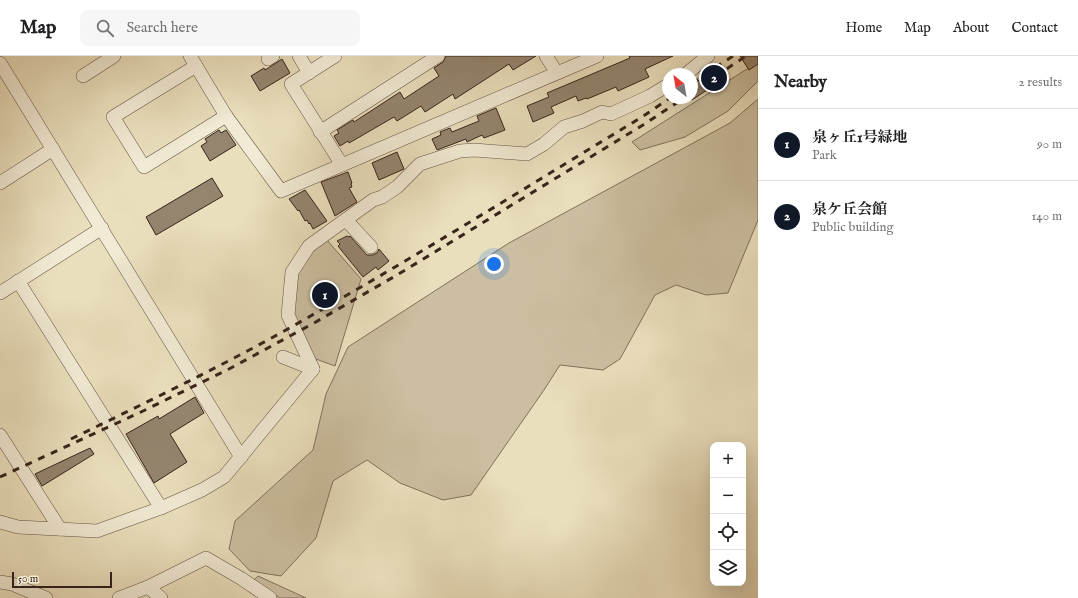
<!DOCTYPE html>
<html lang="en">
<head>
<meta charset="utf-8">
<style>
  :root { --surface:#fff; --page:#f6f6f6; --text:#202124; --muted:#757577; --line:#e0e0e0; --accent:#111827 }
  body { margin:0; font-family:"IM FELL English","Noto Serif JP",serif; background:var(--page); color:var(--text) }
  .controls { position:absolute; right:12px; bottom:12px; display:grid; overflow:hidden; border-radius:8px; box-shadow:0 4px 16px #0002 }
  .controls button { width:36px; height:36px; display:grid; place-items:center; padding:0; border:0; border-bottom:1px solid var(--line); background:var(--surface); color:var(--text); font:20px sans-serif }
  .compass { position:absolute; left:662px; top:12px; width:36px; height:36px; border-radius:50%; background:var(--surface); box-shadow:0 4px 16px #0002; rotate:329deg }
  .scale { position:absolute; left:12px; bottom:10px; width:100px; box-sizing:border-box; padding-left:4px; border:2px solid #37231a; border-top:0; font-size:11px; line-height:14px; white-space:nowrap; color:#37231a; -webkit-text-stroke:3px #f1ead4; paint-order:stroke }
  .you { position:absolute; left:494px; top:208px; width:14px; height:14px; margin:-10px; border:3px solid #fff; border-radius:50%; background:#1a73e8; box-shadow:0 0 0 6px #1a73e833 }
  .badge { display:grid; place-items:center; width:26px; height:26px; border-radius:50%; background:var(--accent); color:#fff; font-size:13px; font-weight:700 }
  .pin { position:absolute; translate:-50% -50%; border:2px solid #fff; box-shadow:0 1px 4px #0006 }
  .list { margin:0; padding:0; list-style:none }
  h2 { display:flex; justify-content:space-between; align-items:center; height:52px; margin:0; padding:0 16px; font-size:17px }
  h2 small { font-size:13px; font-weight:400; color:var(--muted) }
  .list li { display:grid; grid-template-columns:26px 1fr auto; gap:12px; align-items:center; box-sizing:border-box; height:72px; padding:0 16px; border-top:1px solid var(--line) }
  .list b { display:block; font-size:15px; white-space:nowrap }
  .list p { margin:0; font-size:13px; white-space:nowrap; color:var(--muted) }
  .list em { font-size:13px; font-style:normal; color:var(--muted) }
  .icon { flex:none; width:22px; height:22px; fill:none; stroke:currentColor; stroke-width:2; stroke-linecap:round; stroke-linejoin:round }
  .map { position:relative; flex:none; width:758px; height:542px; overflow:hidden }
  header { display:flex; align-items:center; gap:24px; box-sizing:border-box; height:56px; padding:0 20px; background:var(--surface); border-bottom:1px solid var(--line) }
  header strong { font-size:19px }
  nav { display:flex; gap:22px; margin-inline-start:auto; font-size:14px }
  .search { width:280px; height:36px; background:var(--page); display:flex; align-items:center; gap:10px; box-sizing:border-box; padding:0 14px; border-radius:8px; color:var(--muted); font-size:15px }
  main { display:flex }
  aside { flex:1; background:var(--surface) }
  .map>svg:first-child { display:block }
</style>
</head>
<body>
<header>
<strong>Map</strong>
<div class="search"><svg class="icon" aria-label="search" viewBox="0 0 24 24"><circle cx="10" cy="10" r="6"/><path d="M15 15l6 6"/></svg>Search here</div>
<nav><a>Home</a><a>Map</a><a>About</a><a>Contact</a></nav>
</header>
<main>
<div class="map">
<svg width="758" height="542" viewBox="0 0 758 542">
  <rect width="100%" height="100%" fill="#eadfbd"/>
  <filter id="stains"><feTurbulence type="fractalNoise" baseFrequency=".005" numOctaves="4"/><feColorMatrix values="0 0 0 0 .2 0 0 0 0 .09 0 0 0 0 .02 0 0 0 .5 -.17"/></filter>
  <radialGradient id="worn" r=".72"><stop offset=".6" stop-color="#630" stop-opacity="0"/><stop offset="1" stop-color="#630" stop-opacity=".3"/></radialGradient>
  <g fill="#ccbfa1" stroke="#82715e">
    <polygon points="758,6 758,25 728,55 685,81 640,94 632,86"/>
    <polygon points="758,43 758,164 728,237 706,239 676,229 655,239 620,303 603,314 560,309 544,334 471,439 443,444 400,427 367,404 333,425 316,482 281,520 250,515 229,493 235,465 313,394 326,338 348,291 509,187 730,67"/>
    <polygon points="326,183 361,223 335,310 313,302 292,255 295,217 311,192"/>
    <polygon points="258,520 306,542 280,542 254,524"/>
  </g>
  <g fill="#94856f" stroke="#37231a">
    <polygon points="446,0 536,0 513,14 509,8 455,43 453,38 425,56 421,50 397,65 394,61 349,87 348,85 340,90 334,80 339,77 337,74 353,64 354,66 400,36 404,43 439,20 434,12 443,6"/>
    <polygon points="629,0 673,0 645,13 649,21 618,35 616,31 587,43 586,42 578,45 576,40 551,51 554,57 533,66 527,50 549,41 547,37 630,2"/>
    <polygon points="740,0 758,0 758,8 749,14"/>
    <polygon points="282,3 290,17 260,35 251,20 264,12 265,14"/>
    <polygon points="721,10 728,20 692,44 692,29"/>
    <polygon points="496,52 505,74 484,82 482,79 467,86 466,83 437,94 432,83 441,79 440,76 450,72 452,76 479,65 477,60"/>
    <polygon points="219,74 221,77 226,74 236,89 210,105 201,90 207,86 205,83"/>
    <polygon points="397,96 404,113 379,124 372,107"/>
    <polygon points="348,116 352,127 351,128 352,131 349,132 357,146 335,160 321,126"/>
    <polygon points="212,122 223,140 156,179 146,161"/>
    <polygon points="305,134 327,165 313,173 310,167 309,168 307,164 305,165 299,154 298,155 289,143"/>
    <polygon points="347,180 349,181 350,180 367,199 373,199 377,197 379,193 389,205 378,214 376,211 363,221 338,190 340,188 337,185"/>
    <polygon points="195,341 204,357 170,378 187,406 154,427 126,378 158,360 159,363"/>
    <polygon points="90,392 94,398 42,430 35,418"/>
  </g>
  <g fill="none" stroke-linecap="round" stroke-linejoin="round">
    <defs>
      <g id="minor">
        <polyline points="190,0 226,60 281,135 597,0"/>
        <polyline points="299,0 309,17"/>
        <polyline points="335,0 291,28 342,109"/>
        <polyline points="546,0 557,17"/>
        <polyline points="268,3 273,0"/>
        <polyline points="0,7 241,401"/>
        <polyline points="196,10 113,61 144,111 226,60"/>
        <polyline points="686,18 708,0"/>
        <polyline points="83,20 114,0"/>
        <polyline points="320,76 438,0"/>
        <polyline points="0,127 53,93"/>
        <polyline points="346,164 371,191"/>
        <polyline points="18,225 161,452"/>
        <polyline points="0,237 102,172"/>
        <polyline points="283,301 313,313"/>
        <polyline points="0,379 60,473"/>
        <polyline points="0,466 18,471 97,475 161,452 202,434 224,421 313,313 288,259 292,216 309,190 373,144 382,141 397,131 420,108 460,95 474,94 527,98 544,88 564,71 583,65 602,56 611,58 650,40 668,29"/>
        <polyline points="0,526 12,528 46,542"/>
        <polyline points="148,531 161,542"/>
        <polyline points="119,542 148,531 206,502 242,523 270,542"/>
      </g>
    </defs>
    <use href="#minor" stroke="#645243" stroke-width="14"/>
    <use href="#minor" stroke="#f1ead4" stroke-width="13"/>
    <g stroke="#37231a" stroke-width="3" stroke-dasharray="7 7" stroke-linecap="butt">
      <polyline points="692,27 733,0"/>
      <polyline points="692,36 746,0"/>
      <path d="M71,383c82,-40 164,-79 243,-125 111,-63 219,-131 328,-197l28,-19"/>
      <polyline points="0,421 141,356 229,313 314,267 397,219 643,69 684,42"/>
    </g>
  </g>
  <rect width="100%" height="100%" filter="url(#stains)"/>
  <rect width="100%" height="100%" fill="url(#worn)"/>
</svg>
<div class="controls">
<button>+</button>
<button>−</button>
<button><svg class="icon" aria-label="locate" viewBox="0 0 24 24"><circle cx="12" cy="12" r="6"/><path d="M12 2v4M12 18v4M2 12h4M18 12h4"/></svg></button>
<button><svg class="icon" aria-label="layers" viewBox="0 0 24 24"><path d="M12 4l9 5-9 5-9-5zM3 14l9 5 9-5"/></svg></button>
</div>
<svg class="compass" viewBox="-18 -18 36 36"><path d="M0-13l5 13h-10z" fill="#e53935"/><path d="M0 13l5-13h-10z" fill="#757577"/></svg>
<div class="scale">50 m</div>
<div class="you"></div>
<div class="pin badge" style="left:325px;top:239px">1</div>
<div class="pin badge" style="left:714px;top:22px">2</div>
</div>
<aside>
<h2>Nearby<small>2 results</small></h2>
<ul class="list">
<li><span class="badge">1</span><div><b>泉ヶ丘1号緑地</b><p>Park</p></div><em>90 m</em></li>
<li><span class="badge">2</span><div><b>泉ケ丘会館</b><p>Public building</p></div><em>140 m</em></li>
</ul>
</aside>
</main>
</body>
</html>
